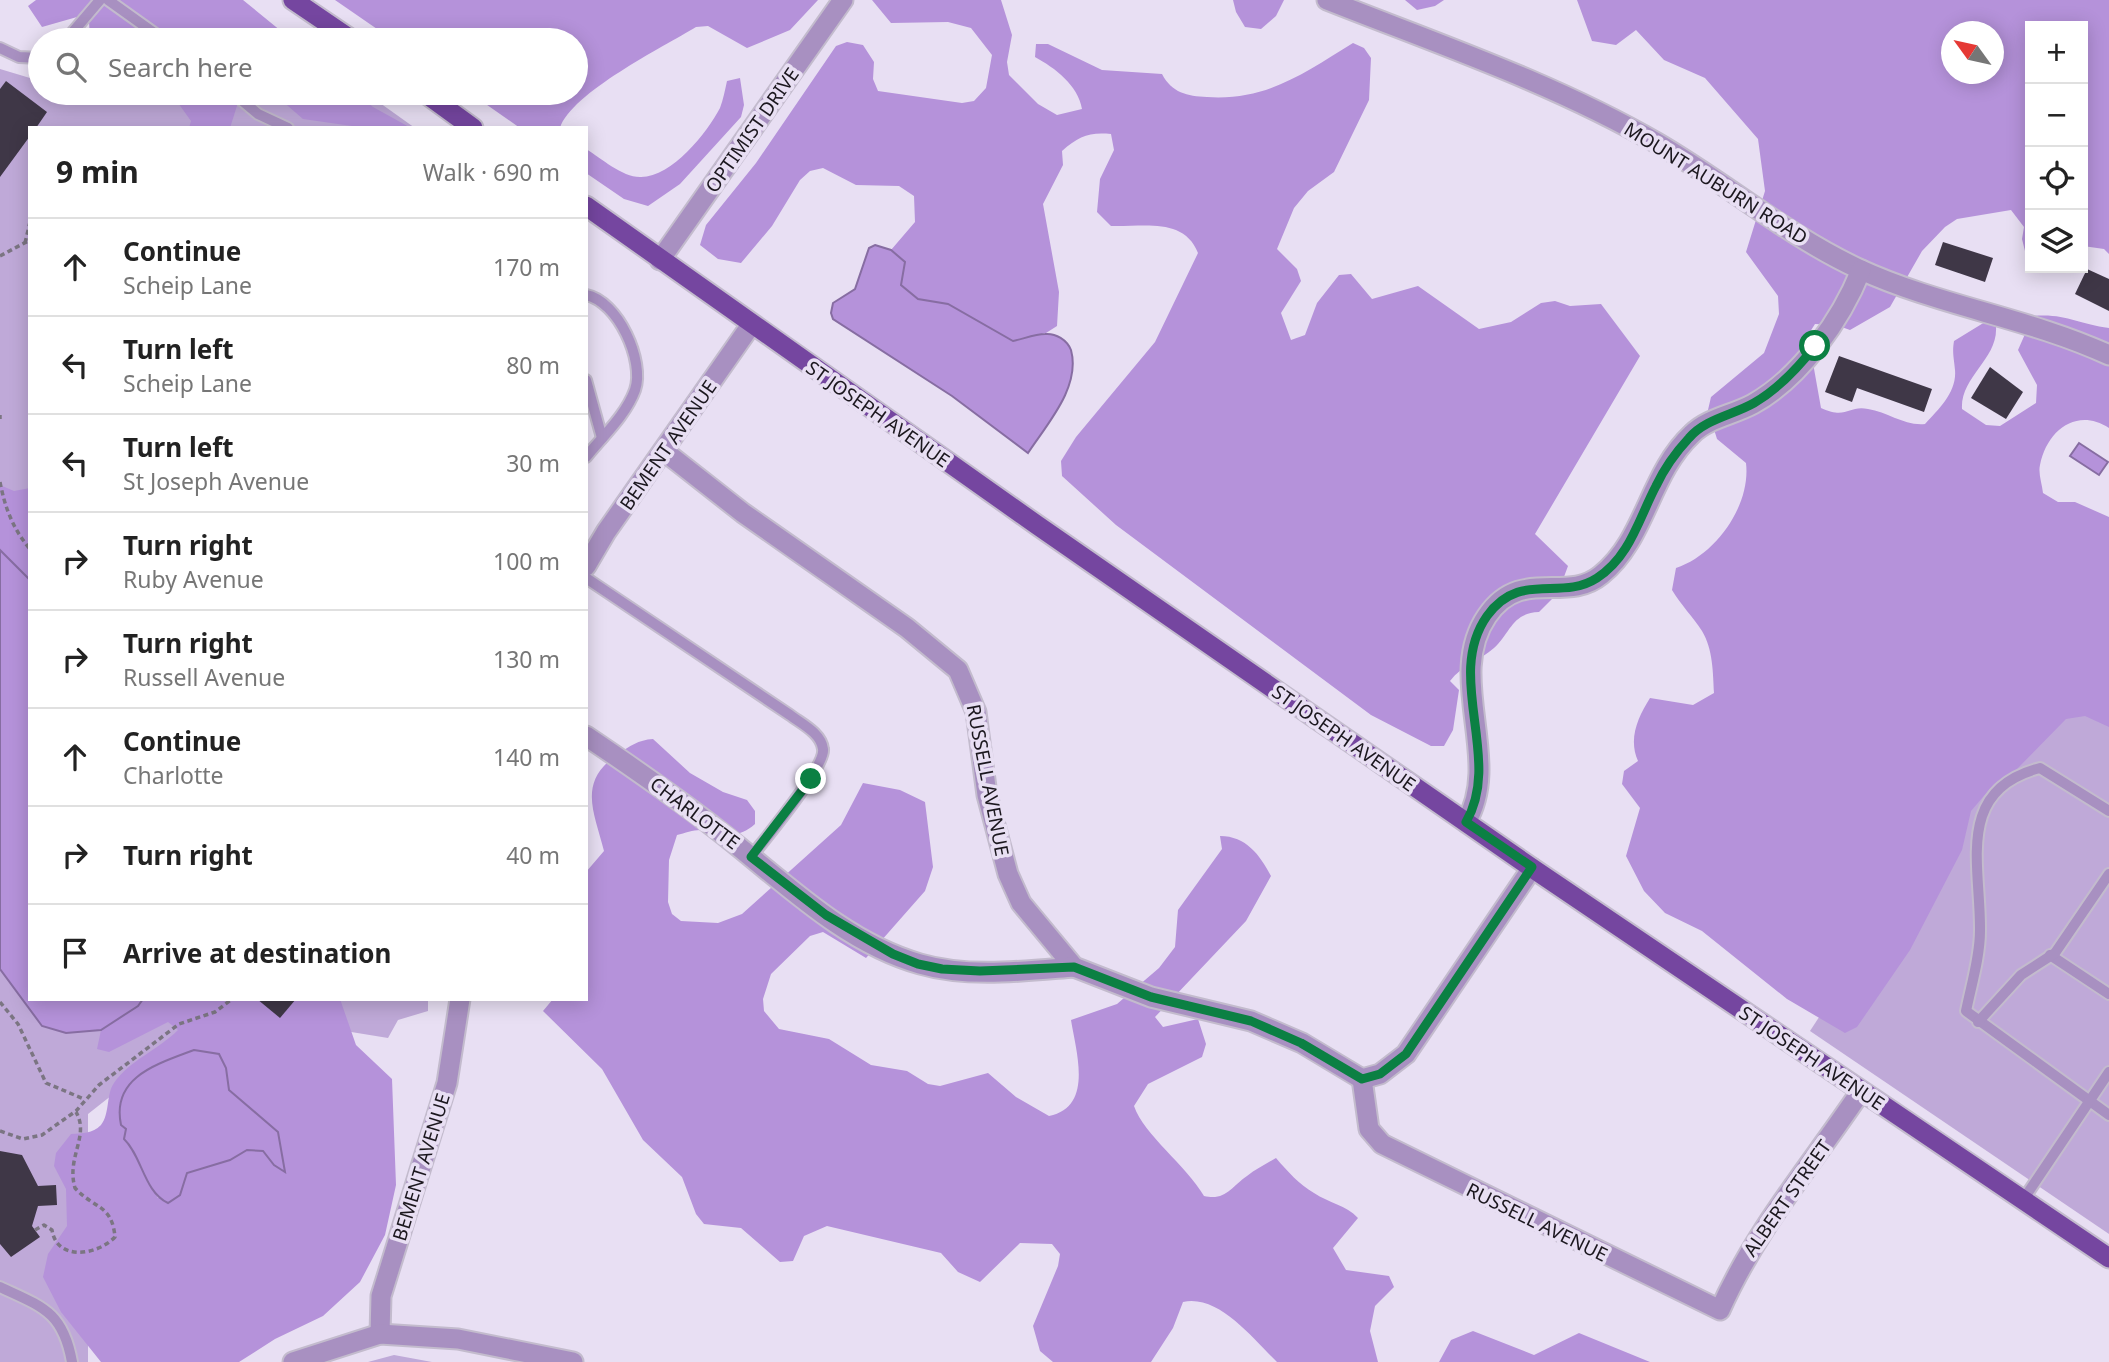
<!DOCTYPE html>
<html lang="en">
<head>
<meta charset="utf-8">
<style>
  :root { --surface:#fff; --page:#f6f6f6; --text:#222; --muted:#767676; --line:#e0e0e0 }
  body { margin:0; font-family:"Noto Sans",sans-serif; background:var(--page); color:var(--text) }
  .controls { position:absolute; right:21px; top:21px; display:grid; overflow:hidden; border-radius:0px; box-shadow:0 4px 18px #0003 }
  .controls button { width:63px; height:63px; display:grid; place-items:center; padding:0; border:0; border-bottom:2px solid var(--line); background:var(--surface); color:var(--text); font:35px sans-serif }
  .compass { position:absolute; left:1941px; top:21px; width:63px; height:63px; border-radius:50%; background:var(--surface); box-shadow:0 4px 18px #0003; rotate:303deg }
  .stop { position:absolute; width:21px; height:21px; margin:-16px; border:5px solid #0b8043; border-radius:50%; background:#fff }
  .stop.end { background:#0b8043; border-color:#fff; box-shadow:0 2px 7px #0008 }
  .list { margin:0; padding:0; list-style:none }
  h2 { display:flex; justify-content:space-between; align-items:center; height:91px; margin:0; padding:0 28px; font-size:30px }
  h2 small { font-size:23px; font-weight:400; color:var(--muted) }
  .list li { display:grid; grid-template-columns:46px 1fr auto; gap:21px; align-items:center; box-sizing:border-box; height:98px; padding:0 28px; border-top:2px solid var(--line) }
  .list b { display:block; font-size:26px; white-space:nowrap }
  .list p { margin:0; font-size:23px; white-space:nowrap; color:var(--muted) }
  .list em { font-size:23px; font-style:normal; color:var(--muted) }
  .icon { flex:none; width:38px; height:38px; fill:none; stroke:currentColor; stroke-width:2; stroke-linecap:round; stroke-linejoin:round }
  .map { position:relative; flex:none; width:2109px; height:1362px; overflow:hidden }
  .search { position:absolute; background:var(--surface); box-shadow:0 4px 18px #0003; left:28px; top:28px; width:560px; height:77px; display:flex; align-items:center; gap:18px; box-sizing:border-box; padding:0 24px; border-radius:38px; color:var(--muted); font-size:26px }
  .panel { position:absolute; background:var(--surface); box-shadow:0 4px 18px #0003; left:28px; top:126px; width:560px; height:875px; border-radius:0px }
  .map>svg:first-child { display:block }
</style>
</head>
<body>
<div class="map">
<svg width="2109" height="1362" viewBox="0 0 2109 1362">
  <rect width="100%" height="100%" fill="#e8dff3"/>
  <g fill="#bfa9d8">
    <polygon points="0,69 40,81 40,93 366,93 415,128 30,128 30,999 428,999 428,1011 398,1020 388,1038 333,1029 187,1036 88,1114 88,1362 0,1362"/>
    <polygon points="2044,673 2109,715 2109,1234 1810,1031"/>
    <polygon points="394,1355 432,1362 368,1362"/>
  </g>
  <g fill="#b592da" fill-rule="evenodd">
    <polygon points="36,0 243,0 292,40 90,40 89,21 77,17 42,27 28,6"/>
    <path d="M335,0h483l-28,30 -43,18 -39,-22 -12,1c-33,20 -125,66 -136,101h-40l-50,-35h106v-53h-183z"/>
    <path d="M872,0h129l11,35 -5,27 2,13 29,29 19,11 25,-6c-4,-24 -27,-41 -47,-52l1,-13h12l54,26 60,4c10,19 25,22 45,23 60,4 97,-24 146,-54l11,5 7,10 -2,42 -35,72 -26,19 -14,17 -17,41 20,20 4,12 -20,32 10,27 14,-5 12,-32 22,-28 12,-1 21,25 46,-13 61,43 32,-7 30,-19 14,-2 15,5 31,-2 39,52 -105,178 33,32 -10,27 -19,19c-27,1 -28,20 -45,36 -15,13 -32,17 -44,33l9,9 -6,40 -9,16h-13l-60,-31 -255,-190 -54,-49 -1,-15 15,-24 79,-95 43,-89c-14,-36 -54,-26 -87,-27l-14,-14 3,-33 14,-29 -3,-16c-22,-2 -32,2 -49,17l1,14 -20,39 16,88 -2,34 -11,7 -33,8 -65,-37 -30,-5 -17,-14 4,-23 -14,-12 24,-28 -1,-26 -15,-10 -43,-1 -33,-17 -13,3 -10,9 -28,46 -31,37 -23,-4 -18,-14 6,-20 50,-62 80,-117 11,-4 16,3 11,17 -1,17 5,12 84,12 12,-2 12,-13 6,-33 -21,-27 -23,-6 -57,1z"/>
    <polygon points="1233,0 1284,0 1276,16 1261,29 1245,27 1236,12"/>
    <polygon points="1405,0 1444,0 1435,6 1417,10"/>
    <path d="M1577,0h532v254l-5,-5 -21,-3v-220h-53v229l-5,-4 -3,-12 2,-12 -13,-17 -54,9 -12,8 -23,24 -32,56 -40,23 -14,-5 -21,-1 -7,11 13,73c26,12 27,-3 47,1 20,3 36,17 57,15 14,-15 32,-32 30,-54 -1,-12 -3,-17 -1,-29l31,-19 11,5c2,32 -36,50 -34,82l24,16 14,1 36,-23 1,-18 -19,-35 15,-34c32,-3 45,8 76,12v100c-32,-21 -62,2 -69,37 -2,8 2,19 3,28l15,9h17l34,15v210l-24,-11 -19,3 -49,50 -23,15 -23,27 -9,39 -52,100 -53,77 -12,6 -58,-34 -85,-68 -37,-18 -21,-22 -18,-35 14,-48 -18,-24 2,-13 14,-10c-10,-22 0,-44 12,-63l43,7 21,-12c-1,-20 -1,-44 -12,-62 -9,-14 -21,-26 -30,-41l4,-22c40,-13 75,-63 70,-105l-29,-24 -9,-29 3,-13 53,-44 15,-39 -1,-18 -32,-44 19,-61 -7,-52 -53,-61 -41,-18 -28,-30 -20,15 -24,-4zM1952,32h42v42h-42z"/>
    <path d="M740,78l4,27 -3,12 -61,67 -32,22 -24,-7 -38,-26v-24c15,9 36,28 54,28 31,1 67,-44 80,-69 3,-8 5,-18 7,-27z"/>
    <polygon points="171,93 241,93 230,128 189,128 191,121"/>
    <polygon points="273,93 356,93 373,107 411,128 366,128 303,119"/>
    <polygon points="0,485 14,491 30,488 30,580 0,550"/>
    <path d="M653,739l37,34 33,19 24,8 8,11v13c-23,20 -31,3 -55,6 -7,0 -15,3 -23,5l-8,25 -1,42 4,12 9,7 37,2 24,-9 99,-89 22,-42 37,7 25,12 8,65 -8,24 -59,67 -43,-26 -13,4 -39,38 -8,25 1,12 15,18 50,10 42,26 36,6 21,13 12,2 48,-13 28,24 33,19c45,-9 27,-64 22,-96l46,-16 42,-36 16,-21 3,-37 44,-61 -2,-13c26,0 40,19 51,40l-25,45 -91,96 8,10 35,-8 8,25 -4,13 -54,27 -14,22c10,29 52,59 70,90 22,5 27,-9 43,-20 9,-7 19,-12 29,-18 12,14 23,26 38,35 15,10 32,12 44,25l-25,30 13,22 43,6 5,11 -19,19 -5,25 8,31h-101c-24,-23 -58,-68 -94,-60l-10,26 -22,34h-98l-13,-11 -7,-25 25,-60 2,-12 -8,-10 -32,-1 -40,39 -22,-10 -17,-19 -114,-27 -23,10 -11,25 -13,1 -39,-34 -37,-4 -8,-10 -14,-37 -39,-37 -41,-71 -59,-58 10,-12h33v-127l18,-21c-10,-40 -27,-69 14,-97 12,-8 20,-14 35,-15z"/>
    <path d="M143,999h197l16,46 36,34 4,106 -11,50 -25,47 -37,34 -48,23 -36,23h-138l-40,-50 -18,-35 5,-23 19,-28 -1,-37 -12,-23 2,-13 15,-19c12,-1 21,0 30,-9 9,-11 5,-31 13,-42 16,-23 44,-33 64,-53l-10,-8 -59,30 -12,-3 4,-19 37,-24zM226,1068l3,22 49,42 -4,33 -11,-14 -16,-1 -18,10 -42,13 -7,22 -22,3c-9,-18 -20,-46 -34,-59l2,-10z"/>
    <polygon points="1473,1331 1534,1355 1579,1333 1650,1362 1439,1362 1451,1340"/>
  </g>
  <g fill="#b592da" stroke="#876da2" stroke-width="2">
    <path d="M875,245l16,5 14,12 -4,23 17,14 30,5 65,37c10,-2 22,-7 32,-7 11,-1 22,6 26,16 10,37 -24,74 -43,103l-76,-57 -119,-77 -2,-6 2,-10 22,-14 14,-41z"/>
    <polygon points="2079,443 2108,462 2099,475 2070,456"/>
    <polygon points="0,550 30,580 30,999 143,999 138,1006 101,1030 66,1033 42,1026 0,969"/>
    <path d="M194,1050l25,4 7,14 3,22 49,42 7,40 -11,-7 -11,-14 -16,-1 -17,10 -43,13 -7,22 -12,8c-24,-11 -26,-47 -44,-64l2,-10 -5,-4c-10,-48 36,-61 73,-75z"/>
  </g>
  <g fill="#3f3747">
    <polygon points="6,81 47,112 36,128 30,128 30,136 0,177 0,89"/>
    <polygon points="1943,242 1993,258 1985,282 1935,265"/>
    <polygon points="2087,269 2109,279 2109,311 2075,294"/>
    <polygon points="1839,356 1932,389 1924,412 1857,388 1852,402 1825,392"/>
    <polygon points="1990,367 2023,392 2006,419 1971,398"/>
    <polygon points="257,999 296,999 280,1018"/>
    <polygon points="0,1151 22,1155 38,1186 56,1185 57,1205 38,1206 32,1226 40,1237 11,1257 0,1244"/>
  </g>
  <g fill="none" stroke-linecap="round" stroke-linejoin="round">
    <defs>
      <g id="service">
        <polyline points="108,0 164,40"/>
        <polyline points="66,40 100,0"/>
        <polyline points="0,48 19,57 40,58"/>
        <polyline points="233,93 258,114 288,128"/>
        <path d="M586,295c32,6 59,66 49,95 -9,25 -32,46 -49,67"/>
        <polyline points="586,380 602,438"/>
        <path d="M586,578l204,137c12,9 31,18 33,34 3,17 -58,90 -72,108"/>
        <path d="M2109,811l-69,-43c-86,22 -59,98 -60,163 0,26 -9,55 -14,80l143,104"/>
        <polyline points="2050,955 2109,994"/>
        <polyline points="1978,1022 2021,975 2055,953 2109,874"/>
        <polyline points="2023,1200 2109,1072"/>
        <path d="M0,1287c43,20 63,25 72,75"/>
      </g>
      <g id="minor">
        <path d="M1327,0c111,44 226,83 330,143 69,40 129,92 202,126 80,37 170,49 250,86"/>
        <polyline points="660,260 843,0"/>
        <polyline points="664,451 743,513 907,628 958,670 976,712 987,795 1008,874 1021,903 1074,967 1151,997 1251,1021 1302,1043 1362,1079"/>
        <polyline points="586,566 606,532 751,325"/>
        <path d="M586,736c49,33 97,66 143,103 58,46 117,104 191,125 48,14 104,7 154,3"/>
        <path d="M1466,822c37,-62 -21,-145 21,-206 34,-50 79,-12 114,-41 45,-36 48,-101 91,-141 16,-16 41,-19 61,-30 48,-27 88,-84 108,-134"/>
        <path d="M1362,1079l7,50 13,15 338,166c36,-81 92,-146 141,-219"/>
        <polyline points="1362,1079 1380,1074 1406,1054 1532,868"/>
        <polyline points="380,1334 381,1296 447,1083 460,999"/>
      </g>
      <polyline id="tertiary" points="293,1362 380,1334 458,1339 573,1362"/>
      <g id="primary">
        <polyline points="293,0 352,40"/>
        <polyline points="425,93 473,128"/>
        <polyline points="586,206 1037,525 1532,868 2109,1258"/>
      </g>
    </defs>
    <use href="#service" stroke="#c3bbcd" stroke-width="14"/>
    <use href="#minor" stroke="#c3bbcd" stroke-width="23"/>
    <use href="#tertiary" stroke="#c3bbcd" stroke-width="23"/>
    <use href="#primary" stroke="#c3bbcd" stroke-width="23"/>
    <g stroke="#7b7582" stroke-width="3.5" stroke-dasharray="5 3.5" stroke-linecap="butt">
      <polyline points="25,243 30,222"/>
      <polyline points="0,256 30,240"/>
      <polyline points="0,415 0,419"/>
      <path d="M0,482c5,26 13,47 30,67"/>
      <polyline points="0,1002 18,1024 46,1083 84,1099"/>
      <polyline points="0,1131 23,1139 42,1135 76,1111 99,1085 179,1024 215,1012 232,999"/>
      <path d="M35,1230l9,-5 8,5c5,32 46,25 63,7 -3,-33 -21,-28 -40,-49 -9,-31 15,-52 1,-76"/>
    </g>
    <use href="#service" stroke="#a890c1" stroke-width="10"/>
    <use href="#minor" stroke="#a890c1" stroke-width="19"/>
    <use href="#tertiary" stroke="#a890c1" stroke-width="19"/>
    <use href="#primary" stroke="#7546a0" stroke-width="19"/>
  </g>
  <g fill="none" stroke-linecap="round" stroke-linejoin="round">
    <path stroke="#0b8043" stroke-width="9" d="M811,779l-60,78 75,58 67,39 25,10 24,5 38,2 94,-4 77,30 100,24 50,22 61,36 18,-5 26,-20 126,-187 -66,-45c37,-63 -22,-145 21,-206 33,-46 73,-14 110,-38 33,-21 42,-60 59,-92 8,-17 20,-34 33,-48 16,-19 44,-23 65,-35 24,-14 44,-35 61,-57"/>
  </g>
  <g text-anchor="middle" stroke-width="7" stroke-linejoin="round" paint-order="stroke">
    <g font-size="19" fill="#1b171e" stroke="#e8dff3">
      <text transform="translate(752 130) rotate(-55)" y="7">OPTIMIST DRIVE</text>
      <text transform="translate(1716 183) rotate(32)" y="7">MOUNT AUBURN ROAD</text>
      <text transform="translate(878 414) rotate(35)" y="7">ST JOSEPH AVENUE</text>
      <text transform="translate(668 445) rotate(-55)" y="7">BEMENT AVENUE</text>
      <text transform="translate(1344 738) rotate(35)" y="7">ST JOSEPH AVENUE</text>
      <text transform="translate(988 780) rotate(79)" y="7">RUSSELL AVENUE</text>
      <text transform="translate(695 813) rotate(37)" y="7">CHARLOTTE</text>
      <text transform="translate(1812 1058) rotate(34)" y="7">ST JOSEPH AVENUE</text>
      <text transform="translate(421 1167) rotate(-73)" y="7">BEMENT AVENUE</text>
      <text transform="translate(1787 1198) rotate(-55)" y="7">ALBERT STREET</text>
      <text transform="translate(1537 1222) rotate(26)" y="7">RUSSELL AVENUE</text>
    </g>
  </g>
</svg>
<div class="controls">
<button>+</button>
<button>−</button>
<button><svg class="icon" aria-label="locate" viewBox="0 0 24 24"><circle cx="12" cy="12" r="6"/><path d="M12 2v4M12 18v4M2 12h4M18 12h4"/></svg></button>
<button><svg class="icon" aria-label="layers" viewBox="0 0 24 24"><path d="M12 4l9 5-9 5-9-5zM3 14l9 5 9-5"/></svg></button>
</div>
<svg class="compass" viewBox="-18 -18 36 36"><path d="M0-13l5 13h-10z" fill="#e53935"/><path d="M0 13l5-13h-10z" fill="#767676"/></svg>
<div class="stop" style="left:1815px;top:346px"></div>
<div class="stop end" style="left:811px;top:779px"></div>
<div class="search"><svg class="icon" aria-label="search" viewBox="0 0 24 24"><circle cx="10" cy="10" r="6"/><path d="M15 15l6 6"/></svg>Search here</div>
<section class="panel">
<h2>9 min<small>Walk · 690 m</small></h2>
<ul class="list">
<li><svg class="icon" aria-label="ahead" viewBox="0 0 24 24"><path d="M12 20V5M6 11l6-6 6 6"/></svg><div><b>Continue</b><p>Scheip Lane</p></div><em>170 m</em></li>
<li><svg class="icon" aria-label="left" viewBox="0 0 24 24"><path d="M17 20v-9H6M10 6l-5 5 5 5"/></svg><div><b>Turn left</b><p>Scheip Lane</p></div><em>80 m</em></li>
<li><svg class="icon" aria-label="left" viewBox="0 0 24 24"><path d="M17 20v-9H6M10 6l-5 5 5 5"/></svg><div><b>Turn left</b><p>St Joseph Avenue</p></div><em>30 m</em></li>
<li><svg class="icon" aria-label="right" viewBox="0 0 24 24"><path d="M7 20v-9h11M14 6l5 5-5 5"/></svg><div><b>Turn right</b><p>Ruby Avenue</p></div><em>100 m</em></li>
<li><svg class="icon" aria-label="right" viewBox="0 0 24 24"><path d="M7 20v-9h11M14 6l5 5-5 5"/></svg><div><b>Turn right</b><p>Russell Avenue</p></div><em>130 m</em></li>
<li><svg class="icon" aria-label="ahead" viewBox="0 0 24 24"><path d="M12 20V5M6 11l6-6 6 6"/></svg><div><b>Continue</b><p>Charlotte</p></div><em>140 m</em></li>
<li><svg class="icon" aria-label="right" viewBox="0 0 24 24"><path d="M7 20v-9h11M14 6l5 5-5 5"/></svg><div><b>Turn right</b></div><em>40 m</em></li>
<li><svg class="icon" aria-label="arrive" viewBox="0 0 24 24"><path d="M6 21V4h12l-3 4 3 4H6"/></svg><div><b>Arrive at destination</b></div></li>
</ul>
</section>
</div>
</body>
</html>
